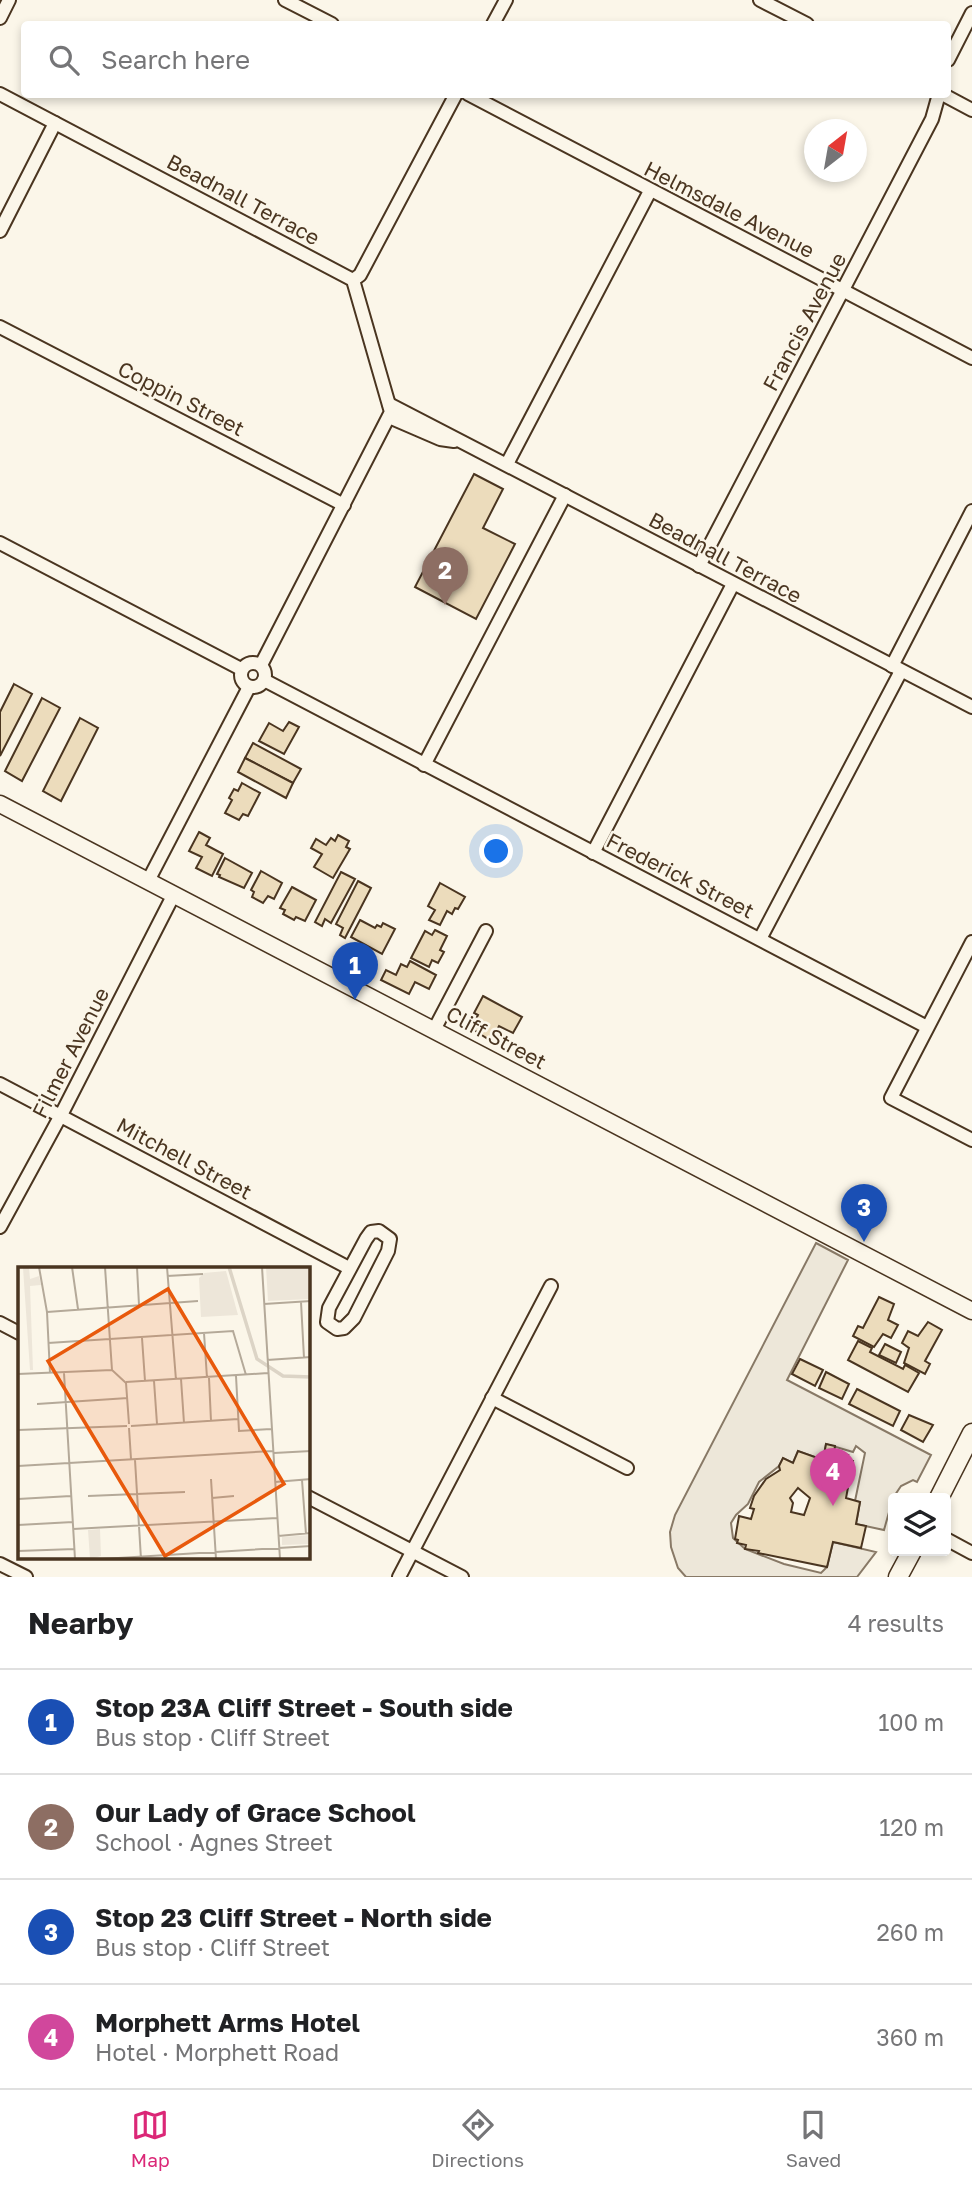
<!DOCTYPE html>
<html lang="en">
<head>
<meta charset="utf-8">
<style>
  :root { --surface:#fff; --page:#f6f6f6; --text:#202124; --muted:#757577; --line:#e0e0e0; --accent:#db2777 }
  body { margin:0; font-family:"Golos Text",sans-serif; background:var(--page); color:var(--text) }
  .controls { position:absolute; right:21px; bottom:21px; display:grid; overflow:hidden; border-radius:7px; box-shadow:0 4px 10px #0003 }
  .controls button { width:63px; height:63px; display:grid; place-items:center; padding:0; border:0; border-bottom:2px solid var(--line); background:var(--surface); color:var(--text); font:35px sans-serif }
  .compass { position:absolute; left:804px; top:119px; width:63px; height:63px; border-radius:50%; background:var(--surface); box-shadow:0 4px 10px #0003; rotate:31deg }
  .you { position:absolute; left:497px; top:852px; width:24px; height:24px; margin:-18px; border:5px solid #fff; border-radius:50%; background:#1a73e8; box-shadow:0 0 0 10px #1a73e833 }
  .badge { display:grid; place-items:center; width:46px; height:46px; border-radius:50%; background:var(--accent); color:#fff; font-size:23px; font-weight:700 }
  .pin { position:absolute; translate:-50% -58px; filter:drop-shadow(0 2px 4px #0008) }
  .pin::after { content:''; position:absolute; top:37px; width:24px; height:21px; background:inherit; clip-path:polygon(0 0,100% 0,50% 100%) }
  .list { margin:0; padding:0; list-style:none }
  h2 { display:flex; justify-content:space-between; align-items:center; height:91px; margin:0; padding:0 28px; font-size:30px }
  h2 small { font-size:23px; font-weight:400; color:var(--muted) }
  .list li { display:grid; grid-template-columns:46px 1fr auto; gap:21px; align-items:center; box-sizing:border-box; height:105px; padding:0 28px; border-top:2px solid var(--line) }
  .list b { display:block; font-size:26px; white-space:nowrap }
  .list p { margin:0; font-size:23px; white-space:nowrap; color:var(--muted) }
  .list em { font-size:23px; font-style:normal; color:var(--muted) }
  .icon { flex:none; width:38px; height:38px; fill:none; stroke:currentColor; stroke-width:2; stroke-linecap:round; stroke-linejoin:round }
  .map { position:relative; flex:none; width:972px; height:1577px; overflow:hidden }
  .search { position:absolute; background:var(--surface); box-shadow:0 4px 10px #0003; left:21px; right:21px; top:21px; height:77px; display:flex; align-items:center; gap:18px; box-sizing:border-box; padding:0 24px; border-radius:7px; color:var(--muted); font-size:26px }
  .sheet { height:511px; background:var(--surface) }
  nav { display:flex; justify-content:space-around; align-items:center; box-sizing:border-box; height:98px; border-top:2px solid var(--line); background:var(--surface); font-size:19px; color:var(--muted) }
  nav a { display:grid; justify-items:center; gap:4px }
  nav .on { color:var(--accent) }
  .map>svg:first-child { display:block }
</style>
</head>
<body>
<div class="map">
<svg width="972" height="1577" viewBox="0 0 972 1577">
  <rect width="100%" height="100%" fill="#fbf6e9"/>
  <polygon fill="#ede7d9" stroke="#887966" stroke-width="2" points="816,1243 848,1260 787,1380 931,1455 917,1482 913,1480 901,1486 893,1498 884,1530 856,1524 860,1502 855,1501 865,1453 856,1446 853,1452 826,1444 823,1460 798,1451 793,1463 783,1458 779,1466 759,1482 748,1504 736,1515 731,1523 733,1538 745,1549 784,1564 821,1573 827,1567 833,1542 876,1552 857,1577 686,1577 678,1568 671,1547 670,1532 675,1515"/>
  <g fill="#ecdcbc" stroke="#4a3520" stroke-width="2" fill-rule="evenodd">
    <polygon points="474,474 503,489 483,528 515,544 476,619 415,587"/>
    <polygon points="14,684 32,694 0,756 0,712"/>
    <polygon points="42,698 60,708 22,781 5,771"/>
    <polygon points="80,718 98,728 61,801 43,791"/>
    <polygon points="289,722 299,727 284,754 259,741 269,723 283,731"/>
    <polygon points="253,743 301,769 293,783 245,758"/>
    <polygon points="245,758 293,783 286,798 238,772"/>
    <polygon points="242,783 260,793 248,816 243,814 239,820 225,813 232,800 229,798 234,789 238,791"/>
    <polygon points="199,832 210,838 206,845 223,854 212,876 196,868 202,857 189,851"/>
    <polygon points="338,835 349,841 346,847 350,849 333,878 314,867 322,854 311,848 316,839 326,845 331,838 335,841"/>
    <polygon points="225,858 252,873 244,888 219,877 220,875 217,874"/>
    <polygon points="261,871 282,883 274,899 268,896 263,903 252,897 254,892 251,890"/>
    <polygon points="341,872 355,879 331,923 325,919 322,926 315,922"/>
    <polygon points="358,881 371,888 345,938 340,935 343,928 336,924"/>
    <polygon points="440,883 465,897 458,909 455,908 452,914 447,911 440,925 429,920 435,910 428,906"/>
    <polygon points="292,887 316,900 305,921 296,917 294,920 283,914 285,910 280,908"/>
    <polygon points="360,920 375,928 377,925 381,927 383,923 395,929 382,954 351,937"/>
    <polygon points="435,930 447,936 440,950 444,952 438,963 432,960 429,967 411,958 425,931 432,935"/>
    <polygon points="410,961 436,975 429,989 415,982 409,994 381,980 386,970 396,975 401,964 407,967"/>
    <polygon points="483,996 522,1017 513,1033 499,1026 491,1041 474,1030 478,1023 475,1021 478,1015 474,1013"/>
    <polygon points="879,1297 894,1304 888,1320 898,1325 891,1338 883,1334 874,1347 853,1336 858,1326 863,1328"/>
    <polygon points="928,1322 942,1330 925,1361 930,1364 925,1374 904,1363 909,1348 902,1343 908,1331 918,1336"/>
    <polygon points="858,1341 872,1348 870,1352 903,1369 905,1365 919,1373 908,1392 848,1360"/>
    <polygon points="885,1344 901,1352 896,1363 879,1355"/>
    <polygon points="800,1359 823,1370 815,1386 792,1374"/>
    <polygon points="826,1372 849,1384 842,1399 819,1388"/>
    <polygon points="857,1389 900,1411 893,1426 849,1404"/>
    <polygon points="909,1415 933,1425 923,1442 901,1430"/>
    <path d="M826,1444l9,2 -1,6 14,3 -2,4 7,2 -7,37 14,4 -4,22 10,2 -5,22 -28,-6 -6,25 -69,-14 1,-2 -14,-2 1,-4 -9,-2 1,-3 -3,-1 4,-23 12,3 3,-10 -4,-1 4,-12 12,-17 14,-9 -1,-4 4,-8 10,5 5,-12 25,9zM798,1488l12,10 -6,17 -13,-3 2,-9 -3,-5z"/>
  </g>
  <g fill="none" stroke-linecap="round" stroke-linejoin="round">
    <defs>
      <g id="minor">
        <polyline points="285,0 332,24"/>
        <polyline points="760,0 807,24"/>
        <polyline points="0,18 9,0"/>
        <polyline points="493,24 506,0"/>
        <polyline points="948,60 972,13"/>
        <polyline points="0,94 353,280 391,412 261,665"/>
        <polyline points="468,94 972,358"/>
        <polyline points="942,94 972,110"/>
        <polyline points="0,231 55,123"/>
        <polyline points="353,280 360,275 456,94"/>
        <polyline points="0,327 344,505"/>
        <polyline points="389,404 972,707"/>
        <polyline points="389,417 440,439 454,441"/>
        <polyline points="507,464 650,191"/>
        <polyline points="0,543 241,669"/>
        <polyline points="699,566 932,119 939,94"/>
        <circle cx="253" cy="675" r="12"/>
        <polyline points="892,666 972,511"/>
        <polyline points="264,680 927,1027"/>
        <polyline points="424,765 565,495"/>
        <polyline points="593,853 733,584"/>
        <polyline points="148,881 249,687"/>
        <polyline points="760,939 901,671"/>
        <polyline points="972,942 891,1098 972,1140"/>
        <polyline points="434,1030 486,931"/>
        <polyline points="0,1084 349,1268"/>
        <polyline points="0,1227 61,1115 174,894"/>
        <polygon points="379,1231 390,1239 388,1251 354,1318 344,1328 337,1329 327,1322 329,1308 366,1239 371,1232"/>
        <polyline points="0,1323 19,1333"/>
        <polyline points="492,1398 627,1468"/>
        <polyline points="308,1497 462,1577"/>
        <polyline points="946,1539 972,1553"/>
        <polyline points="0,1564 26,1577"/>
        <polyline points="399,1577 551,1286"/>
      </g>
      <polyline id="tertiary" points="0,804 972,1311"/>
      <g id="secondary">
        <polyline points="939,1498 972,1433"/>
        <polyline points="898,1577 912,1551"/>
      </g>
    </defs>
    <use href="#minor" stroke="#4a3520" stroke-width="16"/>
    <use href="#tertiary" stroke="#4a3520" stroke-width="19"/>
    <use href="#secondary" stroke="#4a3520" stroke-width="21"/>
    <use href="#minor" stroke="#fbf6e9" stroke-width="12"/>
    <use href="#tertiary" stroke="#fbf6e9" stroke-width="16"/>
    <use href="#secondary" stroke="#fbf6e9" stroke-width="18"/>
  </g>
  <g text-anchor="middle" stroke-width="5" stroke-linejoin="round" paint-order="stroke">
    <g font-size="21" fill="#4a3520" stroke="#fbf6e9">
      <text transform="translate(243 200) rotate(28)" y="7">Beadnall Terrace</text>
      <text transform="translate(729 210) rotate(27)" y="7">Helmsdale Avenue</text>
      <text transform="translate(805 322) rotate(-62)" y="7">Francis Avenue</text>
      <text transform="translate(181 399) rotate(27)" y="7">Coppin Street</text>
      <text transform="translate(725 558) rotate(28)" y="7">Beadnall Terrace</text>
      <text transform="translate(680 876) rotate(27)" y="7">Frederick Street</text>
      <text transform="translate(496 1038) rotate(28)" y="7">Cliff Street</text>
      <text transform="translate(71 1053) rotate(-63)" y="7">Filmer Avenue</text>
      <text transform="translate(184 1159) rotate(28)" y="7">Mitchell Street</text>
    </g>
  </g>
  <g transform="translate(18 1267)">
    <rect width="292" height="292" fill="#fbf6e9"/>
    <path d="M11,0l1,12 9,-3 2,9 -11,1 3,84h-3l-7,-102zM292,0v32l-42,2 -2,-34zM208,4l12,44 -37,2 -2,-39 5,-5zM82,262l1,27 -11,3 -2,-29zM292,268v9l-28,1v-8z" fill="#ede6d9"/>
    <path fill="none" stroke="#dcd4c6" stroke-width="3.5" d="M211,0l28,92 26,17 28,1"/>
    <path fill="none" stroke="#b4a999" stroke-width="2" d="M21,0l8,45 3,61M54,0l6,42M87,0l7,103M119,0l2,38M149,0l9,113M244,0l18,292M149,9l36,-2M283,35l3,56M246,37l47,-3M29,45l151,-11M186,66l3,45M124,71l3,43M30,76l185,-12 13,44M249,93l44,-3M46,106l11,186M0,107l94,-4 14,13 3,41M218,109l3,55 32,-2M191,111l2,43M163,112l3,44M136,114l3,43M108,115l142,-9M19,137l91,-6M113,159l107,-7M111,161l2,31M0,163l109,-4M256,186l37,-2M117,193l6,99M0,199l255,-15M193,212l5,80M284,213l4,54M257,215l36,-3M70,229l97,-4M194,231l22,-2M0,232l53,-3M0,258l55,-3M55,262l204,-11M260,269l33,-3M0,284l57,-2M84,292l209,-13"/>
    <path fill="#e8590c" fill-opacity="0.15" stroke="#e8590c" stroke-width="3.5" d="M150,22l116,195 -119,72 -117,-195z"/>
    <rect width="292" height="292" fill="none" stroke="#4a3520" stroke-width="3.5"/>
  </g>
</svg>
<div class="controls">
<button><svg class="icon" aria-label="layers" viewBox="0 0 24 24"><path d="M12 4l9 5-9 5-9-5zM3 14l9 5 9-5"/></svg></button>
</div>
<svg class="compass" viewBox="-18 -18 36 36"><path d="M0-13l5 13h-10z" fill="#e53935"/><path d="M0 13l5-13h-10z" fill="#757577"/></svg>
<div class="you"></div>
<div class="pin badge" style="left:355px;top:1000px;background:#1a4fb4">1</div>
<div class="pin badge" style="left:445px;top:605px;background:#8d6e63">2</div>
<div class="pin badge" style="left:864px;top:1242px;background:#1a4fb4">3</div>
<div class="pin badge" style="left:833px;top:1506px;background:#d1479c">4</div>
<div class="search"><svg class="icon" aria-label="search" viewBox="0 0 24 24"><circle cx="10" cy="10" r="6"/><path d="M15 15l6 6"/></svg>Search here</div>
</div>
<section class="sheet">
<h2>Nearby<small>4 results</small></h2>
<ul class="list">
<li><span class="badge" style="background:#1a4fb4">1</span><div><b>Stop 23A Cliff Street - South side</b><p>Bus stop · Cliff Street</p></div><em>100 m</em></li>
<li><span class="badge" style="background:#8d6e63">2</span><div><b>Our Lady of Grace School</b><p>School · Agnes Street</p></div><em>120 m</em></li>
<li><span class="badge" style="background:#1a4fb4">3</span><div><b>Stop 23 Cliff Street - North side</b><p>Bus stop · Cliff Street</p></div><em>260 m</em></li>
<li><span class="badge" style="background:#d1479c">4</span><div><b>Morphett Arms Hotel</b><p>Hotel · Morphett Road</p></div><em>360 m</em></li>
</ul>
</section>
<nav>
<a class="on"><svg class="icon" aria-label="map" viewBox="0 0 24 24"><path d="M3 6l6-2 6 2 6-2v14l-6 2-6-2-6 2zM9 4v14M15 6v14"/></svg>Map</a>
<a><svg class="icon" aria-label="directions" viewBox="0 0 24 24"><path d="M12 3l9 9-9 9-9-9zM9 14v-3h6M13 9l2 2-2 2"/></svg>Directions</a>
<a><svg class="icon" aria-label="saved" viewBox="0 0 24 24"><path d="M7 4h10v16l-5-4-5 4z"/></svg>Saved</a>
</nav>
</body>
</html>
